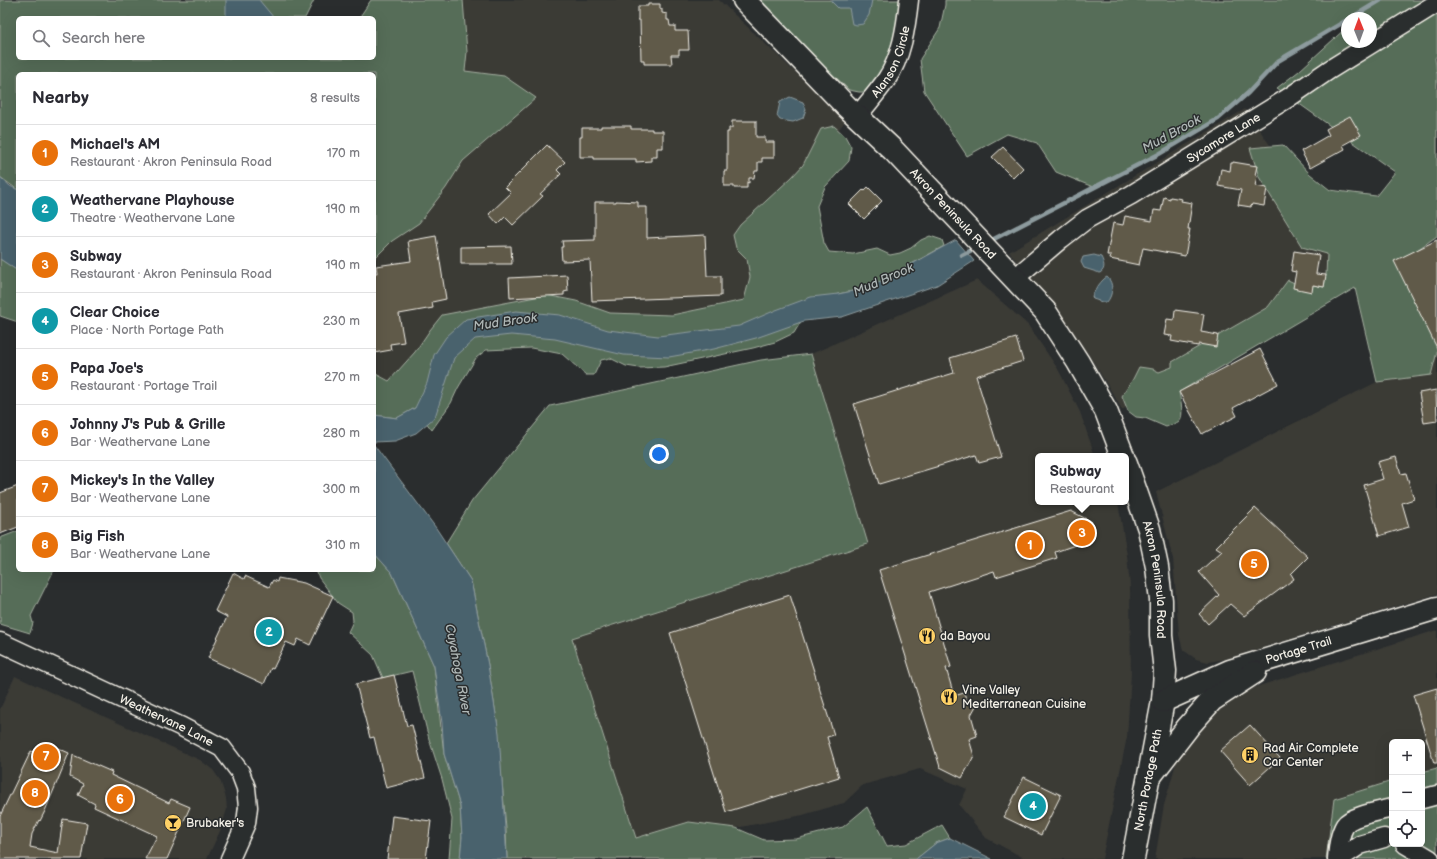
<!DOCTYPE html>
<html lang="en">
<head>
<meta charset="utf-8">
<style>
  :root { --surface:#fff; --page:#f2f2f3; --text:#2b2b33; --muted:#7c7c81; --line:#e1e1e2; --accent:#b45309 }
  body { margin:0; font-family:"Balsamiq Sans",sans-serif; background:var(--page); color:var(--text) }
  .controls { position:absolute; right:12px; bottom:12px; display:grid; overflow:hidden; border-radius:6px; box-shadow:0 4px 16px #0002 }
  .controls button { width:36px; height:36px; display:grid; place-items:center; padding:0; border:0; border-bottom:1px solid var(--line); background:var(--surface); color:var(--text); font:20px sans-serif }
  .compass { position:absolute; left:1341px; top:12px; width:36px; height:36px; border-radius:50%; background:var(--surface); box-shadow:0 4px 16px #0002; rotate:359deg }
  .you { position:absolute; left:659px; top:454px; width:14px; height:14px; margin:-10px; border:3px solid #fff; border-radius:50%; background:#1a73e8; box-shadow:0 0 0 6px #1a73e833 }
  .badge { display:grid; place-items:center; width:26px; height:26px; border-radius:50%; background:var(--accent); color:#fff; font-size:13px; font-weight:700 }
  .pin { position:absolute; translate:-50% -50%; border:2px solid #fff; box-shadow:0 1px 4px #0006 }
  .popup { position:absolute; left:1035px; top:453px; width:94px; height:52px; box-sizing:border-box; display:grid; place-content:center; border-radius:6px; background:var(--surface); filter:drop-shadow(0 1px 3px #0005); font-size:13px; white-space:nowrap; color:var(--muted) }
  .popup b { font-size:15px; color:var(--text) }
  .popup::after { content:''; position:absolute; left:50%; top:100%; margin-left:-8px; border:8px solid transparent; border-top-color:var(--surface) }
  .list { margin:0; padding:0; list-style:none }
  h2 { display:flex; justify-content:space-between; align-items:center; height:52px; margin:0; padding:0 16px; font-size:17px }
  h2 small { font-size:13px; font-weight:400; color:var(--muted) }
  .list li { display:grid; grid-template-columns:26px 1fr auto; gap:12px; align-items:center; box-sizing:border-box; height:56px; padding:0 16px; border-top:1px solid var(--line) }
  .list b { display:block; font-size:15px; white-space:nowrap }
  .list p { margin:0; font-size:13px; white-space:nowrap; color:var(--muted) }
  .list em { font-size:13px; font-style:normal; color:var(--muted) }
  .icon { flex:none; width:22px; height:22px; fill:none; stroke:currentColor; stroke-width:2; stroke-linecap:round; stroke-linejoin:round }
  .map { position:relative; flex:none; width:1437px; height:859px; overflow:hidden }
  .search { position:absolute; background:var(--surface); box-shadow:0 4px 16px #0002; left:16px; top:16px; width:360px; height:44px; display:flex; align-items:center; gap:10px; box-sizing:border-box; padding:0 14px; border-radius:6px; color:var(--muted); font-size:15px }
  .panel { position:absolute; background:var(--surface); box-shadow:0 4px 16px #0002; left:16px; top:72px; width:360px; height:500px; border-radius:6px }
  .map>svg:first-child { display:block }
</style>
</head>
<body>
<div class="map">
<svg width="1437" height="859" viewBox="0 0 1437 859">
  <rect width="100%" height="100%" fill="#2a2d2e"/>
  <filter id="ink" filterUnits="userSpaceOnUse"><feTurbulence type="fractalNoise" baseFrequency=".025" numOctaves="2"/><feDisplacementMap in="SourceGraphic" scale="8" xChannelSelector="R" yChannelSelector="G"/><feConvolveMatrix kernelMatrix="1 2 1 2 8 2 1 2 1" color-interpolation-filters="sRGB"/></filter>
  <g filter="url(#ink)">
    <g fill="#3a3a36">
      <polygon points="463,0 719,0 846,120 805,175 757,312 456,320 395,379 374,391 374,195 514,82 504,76 465,71 467,52"/>
      <polygon points="1245,109 1359,274 1122,410 1116,399 1088,354 1009,252"/>
      <polygon points="977,280 1028,325 1058,369 1080,412 1095,456 1038,456 1038,502 1118,502 1127,555 1130,586 1131,674 1127,737 1102,859 1026,859 986,838 959,805 967,789 920,769 863,785 844,803 803,815 736,828 689,822 636,838 572,638 868,544 811,354"/>
      <polygon points="1437,352 1437,594 1226,659 1208,662 1196,659 1183,650 1179,635 1173,559 1156,492 1377,382 1431,375"/>
      <polygon points="1437,630 1437,768 1422,772 1422,742 1392,742 1392,782 1326,859 1155,859 1164,805 1180,749 1233,694"/>
      <polygon points="15,676 200,760 213,770 220,780 226,798 227,809 221,829 207,859 0,859 0,709"/>
    </g>
    <g fill="#566d59" stroke="#a5afa0">
      <polygon points="0,0 314,0 305,18 18,18 18,58 374,58 374,18 359,18 371,0 463,0 467,52 465,71 504,76 536,98 463,161 446,188 419,223 392,241 374,259 374,74 18,74 18,190 0,177"/>
      <polygon points="755,0 903,0 896,50 869,92 859,92 849,90"/>
      <path d="M945,0h492v55l-2,3 2,18v160l-37,26 37,81v9l-6,23 -54,7 -22,-94 -176,104c1,7 6,24 0,29 -3,3 -9,4 -13,6l-21,-9 -9,-1 -8,-6 -6,-15 11,-17 6,-12 14,2 6,3 13,-5v-5l96,-55 20,-27 19,9 6,-4 11,2 2,-12 1,-21 -25,-7 -43,-70 -9,-29 33,-3 27,29 20,16 46,6 19,-24 -118,-84 22,-17 48,-44v15h24v-24h-14l11,-10 -17,10h-4v2l-69,41 -30,32 -30,26 -59,35 -66,33 -37,-15 -19,-29 -30,-9 -40,22 -43,-65 -4,-32 20,-31 5,-23z"/>
      <polygon points="834,126 845,136 851,147 849,161 825,187 817,206 824,243 829,252 853,254 877,249 890,255 900,253 911,248 921,240 930,236 942,240 944,246 868,288 838,294 812,303 794,333 775,342 753,348 664,367 639,368 626,366 610,358 601,360 594,375 586,375 562,354 531,348 486,350 476,358 458,388 451,403 432,430 415,408 397,418 374,415 374,373 389,381 415,352 430,330 442,315 546,295 576,301 610,313 672,315 744,300 750,277 747,259 736,248 733,235 740,225 792,177 803,165 821,129"/>
      <polygon points="0,259 18,271 18,322 0,316"/>
      <polygon points="811,354 868,544 572,638 636,838 689,822 736,828 764,840 796,839 843,827 867,807 887,846 906,844 942,825 950,838 936,843 916,859 507,859 506,829 497,721 488,665 471,581 446,543 472,501 550,406 761,360"/>
      <polygon points="18,531 18,570 54,570 31,616 33,623 30,633 0,624 0,538"/>
      <polygon points="374,553 392,573 434,666 444,754 460,806 462,837 460,859 449,859 452,819 442,779 429,739 412,671 383,678 373,655 348,632 353,621 352,612 338,603 319,578 316,570 374,570"/>
      <polygon points="1437,768 1437,859 1326,859 1334,799 1392,781 1392,844 1422,844 1422,772"/>
    </g>
    <g fill="#49626d" stroke="#8d9b9e">
      <polygon points="226,0 259,0 274,18 226,18"/>
      <polygon points="830,0 872,0 869,15 863,24 857,25 852,24 849,8 838,8"/>
      <polygon points="790,97 803,102 806,109 803,118 793,122 780,120 777,116 780,102"/>
      <polygon points="0,177 10,186 18,190 18,271 0,259"/>
      <polygon points="956,240 974,261 937,285 842,317 804,321 756,338 714,349 669,357 624,355 555,339 511,335 475,339 454,358 435,417 416,433 395,441 374,442 374,415 397,418 415,408 427,383 434,355 446,337 466,319 516,311 560,315 608,330 658,336 739,326 776,310 811,297 838,294 868,288"/>
      <path d="M1094,255l7,2c3,6 5,12 -1,16l-16,-5 -3,-6 2,-5z"/>
      <path d="M1107,277c7,6 6,18 0,25h-5l-9,-3 -1,-3c3,-6 10,-17 15,-19z"/>
      <polygon points="374,445 436,528 471,581 488,665 499,733 507,859 460,859 462,837 460,806 444,754 442,723 434,666 392,573 374,553"/>
      <polygon points="950,838 992,859 916,859 936,843"/>
    </g>
    <g fill="none" stroke-linecap="round" stroke-linejoin="round">
      <g stroke="#8d9b9e" stroke-width="4.5">
        <polyline points="1351,18 1381,0"/>
        <polyline points="988,242 1159,154 1218,119 1248,93 1278,61 1347,20"/>
        <polyline points="962,255 976,248"/>
      </g>
    </g>
    <g fill="#615a4a" stroke="#f4f1e8">
      <polygon points="648,4 660,4 660,9 662,9 662,13 667,14 667,20 669,20 670,26 675,26 675,31 688,31 689,50 679,50 679,55 671,55 672,64 644,64 644,60 641,60 640,20 638,20 638,6 648,6"/>
      <polygon points="1350,116 1361,135 1343,145 1345,149 1310,168 1301,151 1329,135 1326,129"/>
      <polygon points="732,121 756,121 756,137 765,137 765,142 774,142 774,158 762,158 762,162 758,162 758,171 755,171 754,178 749,178 749,183 747,182 747,188 734,188 734,186 724,186 724,171 727,171 727,132 729,132 729,128 732,128"/>
      <polygon points="601,126 631,126 631,129 652,129 652,131 663,131 663,148 657,148 657,157 651,157 651,161 636,162 636,159 594,159 594,157 580,157 580,137 582,137 582,128 601,128"/>
      <polygon points="547,145 565,162 557,170 561,174 540,194 543,196 513,225 505,217 498,224 489,214 511,193 505,187"/>
      <polygon points="1003,147 1023,168 1013,178 992,157"/>
      <polygon points="1233,162 1257,166 1255,175 1257,176 1255,186 1267,188 1264,206 1252,204 1251,207 1238,205 1241,190 1218,186 1221,169 1230,171 1231,163 1233,163"/>
      <polygon points="868,187 882,201 864,219 849,204 863,190 864,191"/>
      <polygon points="1164,197 1170,199 1170,197 1182,199 1181,201 1192,203 1188,229 1190,229 1185,256 1143,248 1139,265 1110,259 1111,255 1107,255 1113,223 1123,225 1125,216 1152,221 1154,210 1161,211"/>
      <polygon points="616,201 638,202 638,207 647,207 647,238 705,235 707,276 721,276 721,296 592,301 590,260 562,261 561,247 563,247 562,241 595,240 595,202 616,202"/>
      <polygon points="436,236 446,299 432,302 433,308 399,314 404,342 390,344 391,350 374,353 374,273 377,273 376,266 411,261 408,241"/>
      <polygon points="1437,240 1437,348 1394,261"/>
      <polygon points="511,246 512,264 461,264 461,247"/>
      <polygon points="1294,251 1319,255 1316,274 1326,275 1324,287 1313,285 1312,292 1293,288 1296,272 1291,271"/>
      <polygon points="567,275 568,291 564,292 564,295 510,298 509,278"/>
      <polygon points="1175,310 1204,314 1201,332 1218,335 1216,347 1199,344 1198,346 1171,341 1172,336 1164,335 1167,319 1174,320"/>
      <polygon points="1016,338 1023,361 976,376 1001,457 979,463 976,455 879,484 854,404 954,373 950,358"/>
      <polygon points="1260,349 1278,384 1233,408 1237,416 1202,434 1179,392"/>
      <polygon points="1436,390 1437,421 1424,423 1419,393"/>
      <polygon points="1396,457 1401,474 1406,473 1414,499 1402,503 1409,527 1379,536 1364,485 1383,479 1378,462"/>
      <polygon points="18,486 18,527 0,534 0,493"/>
      <polygon points="1255,508 1308,557 1291,574 1294,579 1244,616 1230,604 1208,624 1199,614 1219,595 1199,572 1222,551 1216,547"/>
      <polygon points="1071,511 1092,522 1081,543 1055,552 1057,558 996,577 994,571 929,592 951,667 946,668 954,696 964,693 967,701 976,706 971,715 977,736 969,739 974,756 962,778 940,767 879,570"/>
      <polygon points="233,573 244,579 245,576 269,587 273,580 277,582 278,578 304,583 333,596 310,645 298,639 295,646 286,642 273,669 271,668 264,684 208,658 227,617 215,611"/>
      <polygon points="790,595 834,735 827,737 839,777 726,812 670,633"/>
      <polygon points="394,675 407,726 412,725 425,778 386,788 374,737 370,738 356,684"/>
      <polygon points="1437,688 1437,763 1434,763 1413,695"/>
      <polygon points="1250,725 1280,758 1250,785 1220,751"/>
      <polygon points="44,742 69,753 45,811 40,821 39,820 32,834 30,847 58,853 63,819 87,823 81,859 0,859 0,816 31,751 38,754"/>
      <polygon points="73,755 112,772 111,775 169,803 171,799 190,807 167,859 145,859 157,836 94,807 95,804 78,795 83,784 70,777"/>
      <polygon points="1024,777 1061,795 1041,835 1004,817"/>
      <polygon points="392,816 431,821 426,859 387,859"/>
    </g>
    <g fill="none" stroke-linecap="round" stroke-linejoin="round">
      <defs>
        <g id="street">
          <path id="s1" d="M857,117c9,-12 20,-24 29,-37 16,-23 20,-53 23,-80"/>
          <path id="s2" d="M1015,278l46,-39 26,-20 44,-24 157,-97 41,-28 108,-67"/>
          <path id="s3" d="M0,642l182,85 40,21 18,24 6,16 2,19 -2,16 -16,36"/>
          <polyline points="1422,799 1437,795"/>
          <polyline points="1405,844 1430,859"/>
          <path d="M1337,859c1,-11 2,-24 8,-34 6,-9 36,-14 47,-17"/>
          <polyline points="1339,859 1360,845 1384,838"/>
        </g>
        <g id="secondary">
          <path id="s4" d="M744,0l102,106 47,44 152,161 33,51 28,49 17,45"/>
          <path id="s5" d="M1126,463l23,66 8,38 4,33v36l4,35 -2,30 -30,158"/>
          <path id="s6" d="M1163,701l67,-30 207,-63"/>
          <polyline points="1151,775 1188,727 1212,700 1255,672"/>
        </g>
      </defs>
      <use href="#street" stroke="#f4f1e8" stroke-width="21"/>
      <use href="#secondary" stroke="#f4f1e8" stroke-width="25"/>
      <use href="#street" stroke="#2a2d2e" stroke-width="18"/>
      <use href="#secondary" stroke="#2a2d2e" stroke-width="22"/>
    </g>
  </g>
  <defs>
    <symbol id="restaurant-disc" viewBox="-11 -11 22 22"><circle r="9.5" fill="#ffd166" stroke="#2a2d2e"/><path d="M-5-6h1v4h1v-4h1v4h1v-4h1v5L-1.5 .5V6h-2V.5L-5-1ZM5-6V6H3V1.5H1.5Q1.5-4 5-6Z" fill="#111"/></symbol>
    <symbol id="building-disc" viewBox="-11 -11 22 22"><circle r="9.5" fill="#ffd166" stroke="#2a2d2e"/><path d="M-4-6H4V6H1V3H-1V6H-4ZM-2.5-4.3h1.7v1.8h-1.7ZM.8-4.3h1.7v1.8H.8ZM-2.5-1h1.7V.8h-1.7ZM.8-1h1.7V.8H.8Z" fill="#111"/></symbol>
    <symbol id="bar-disc" viewBox="-11 -11 22 22"><circle r="9.5" fill="#ffd166" stroke="#2a2d2e"/><path d="M-6-5H6L.8 .8V4.5H3.5V6h-7V4.5H-.8V.8Z" fill="#111"/></symbol>
  </defs>
  <g fill-rule="evenodd">
    <use href="#restaurant-disc" x="917" y="626" width="20" height="20"/>
    <use href="#restaurant-disc" x="939" y="687" width="20" height="20"/>
    <use href="#building-disc" x="1240" y="745" width="20" height="20"/>
    <use href="#bar-disc" x="163" y="813" width="20" height="20"/>
  </g>
  <g text-anchor="middle" stroke-width="3" stroke-linejoin="round" paint-order="stroke">
    <g font-size="12" fill="#f4f1e8" stroke="#2a2d2e">
      <text dy="4" stroke="none"><textPath href="#s1" startOffset="66">Alanson Circle</textPath></text>
      <text dy="4" stroke="none"><textPath href="#s2" startOffset="252">Sycamore Lane</textPath></text>
      <text dy="4" stroke="none"><textPath href="#s4" startOffset="299">Akron Peninsula Road</textPath></text>
      <text dy="4" stroke="none"><textPath href="#s5" startOffset="121">Akron Peninsula Road</textPath></text>
      <text dy="4" stroke="none"><textPath href="#s6" startOffset="145">Portage Trail</textPath></text>
      <text dy="4" stroke="none"><textPath href="#s3" startOffset="184">Weathervane Lane</textPath></text>
      <text transform="translate(1148 780) rotate(-79)" y="4">North Portage Path</text>
    </g>
    <g font-size="12" fill="#f4f1e8" stroke="#2a2d2e" text-anchor="start">
      <text x="940" y="640">da Bayou</text>
      <text x="962" y="694">Vine Valley<tspan x="962" dy="14">Mediterranean Cuisine</tspan></text>
      <text x="1263" y="752">Rad Air Complete<tspan x="1263" dy="14">Car Center</tspan></text>
      <text x="186" y="827">Brubaker's</text>
    </g>
    <g font-size="13" font-style="italic" fill="#b0b8b7" stroke="#2a2d2e">
      <text transform="translate(1171 133) rotate(-29)" y="5">Mud Brook</text>
      <text transform="translate(883 279) rotate(-24)" y="5">Mud Brook</text>
      <text transform="translate(505 321) rotate(-8)" y="5">Mud Brook</text>
      <text transform="translate(459 669) rotate(79)" y="5">Cuyahoga River</text>
    </g>
  </g>
</svg>
<div class="controls">
<button>+</button>
<button>−</button>
<button><svg class="icon" aria-label="locate" viewBox="0 0 24 24"><circle cx="12" cy="12" r="6"/><path d="M12 2v4M12 18v4M2 12h4M18 12h4"/></svg></button>
</div>
<svg class="compass" viewBox="-18 -18 36 36"><path d="M0-13l5 13h-10z" fill="#e53935"/><path d="M0 13l5-13h-10z" fill="#7c7c81"/></svg>
<div class="you"></div>
<div class="pin badge" style="left:1030px;top:545px;background:#e8710a">1</div>
<div class="pin badge" style="left:269px;top:632px;background:#0f9aa8">2</div>
<div class="pin badge" style="left:1082px;top:533px;background:#e8710a">3</div>
<div class="popup"><b>Subway</b>Restaurant</div>
<div class="pin badge" style="left:1033px;top:806px;background:#0f9aa8">4</div>
<div class="pin badge" style="left:1254px;top:564px;background:#e8710a">5</div>
<div class="pin badge" style="left:120px;top:799px;background:#e8710a">6</div>
<div class="pin badge" style="left:46px;top:757px;background:#e8710a">7</div>
<div class="pin badge" style="left:35px;top:793px;background:#e8710a">8</div>
<div class="search"><svg class="icon" aria-label="search" viewBox="0 0 24 24"><circle cx="10" cy="10" r="6"/><path d="M15 15l6 6"/></svg>Search here</div>
<section class="panel">
<h2>Nearby<small>8 results</small></h2>
<ul class="list">
<li><span class="badge" style="background:#e8710a">1</span><div><b>Michael's AM</b><p>Restaurant · Akron Peninsula Road</p></div><em>170 m</em></li>
<li><span class="badge" style="background:#0f9aa8">2</span><div><b>Weathervane Playhouse</b><p>Theatre · Weathervane Lane</p></div><em>190 m</em></li>
<li><span class="badge" style="background:#e8710a">3</span><div><b>Subway</b><p>Restaurant · Akron Peninsula Road</p></div><em>190 m</em></li>
<li><span class="badge" style="background:#0f9aa8">4</span><div><b>Clear Choice</b><p>Place · North Portage Path</p></div><em>230 m</em></li>
<li><span class="badge" style="background:#e8710a">5</span><div><b>Papa Joe's</b><p>Restaurant · Portage Trail</p></div><em>270 m</em></li>
<li><span class="badge" style="background:#e8710a">6</span><div><b>Johnny J's Pub &amp; Grille</b><p>Bar · Weathervane Lane</p></div><em>280 m</em></li>
<li><span class="badge" style="background:#e8710a">7</span><div><b>Mickey's In the Valley</b><p>Bar · Weathervane Lane</p></div><em>300 m</em></li>
<li><span class="badge" style="background:#e8710a">8</span><div><b>Big Fish</b><p>Bar · Weathervane Lane</p></div><em>310 m</em></li>
</ul>
</section>
</div>
</body>
</html>
